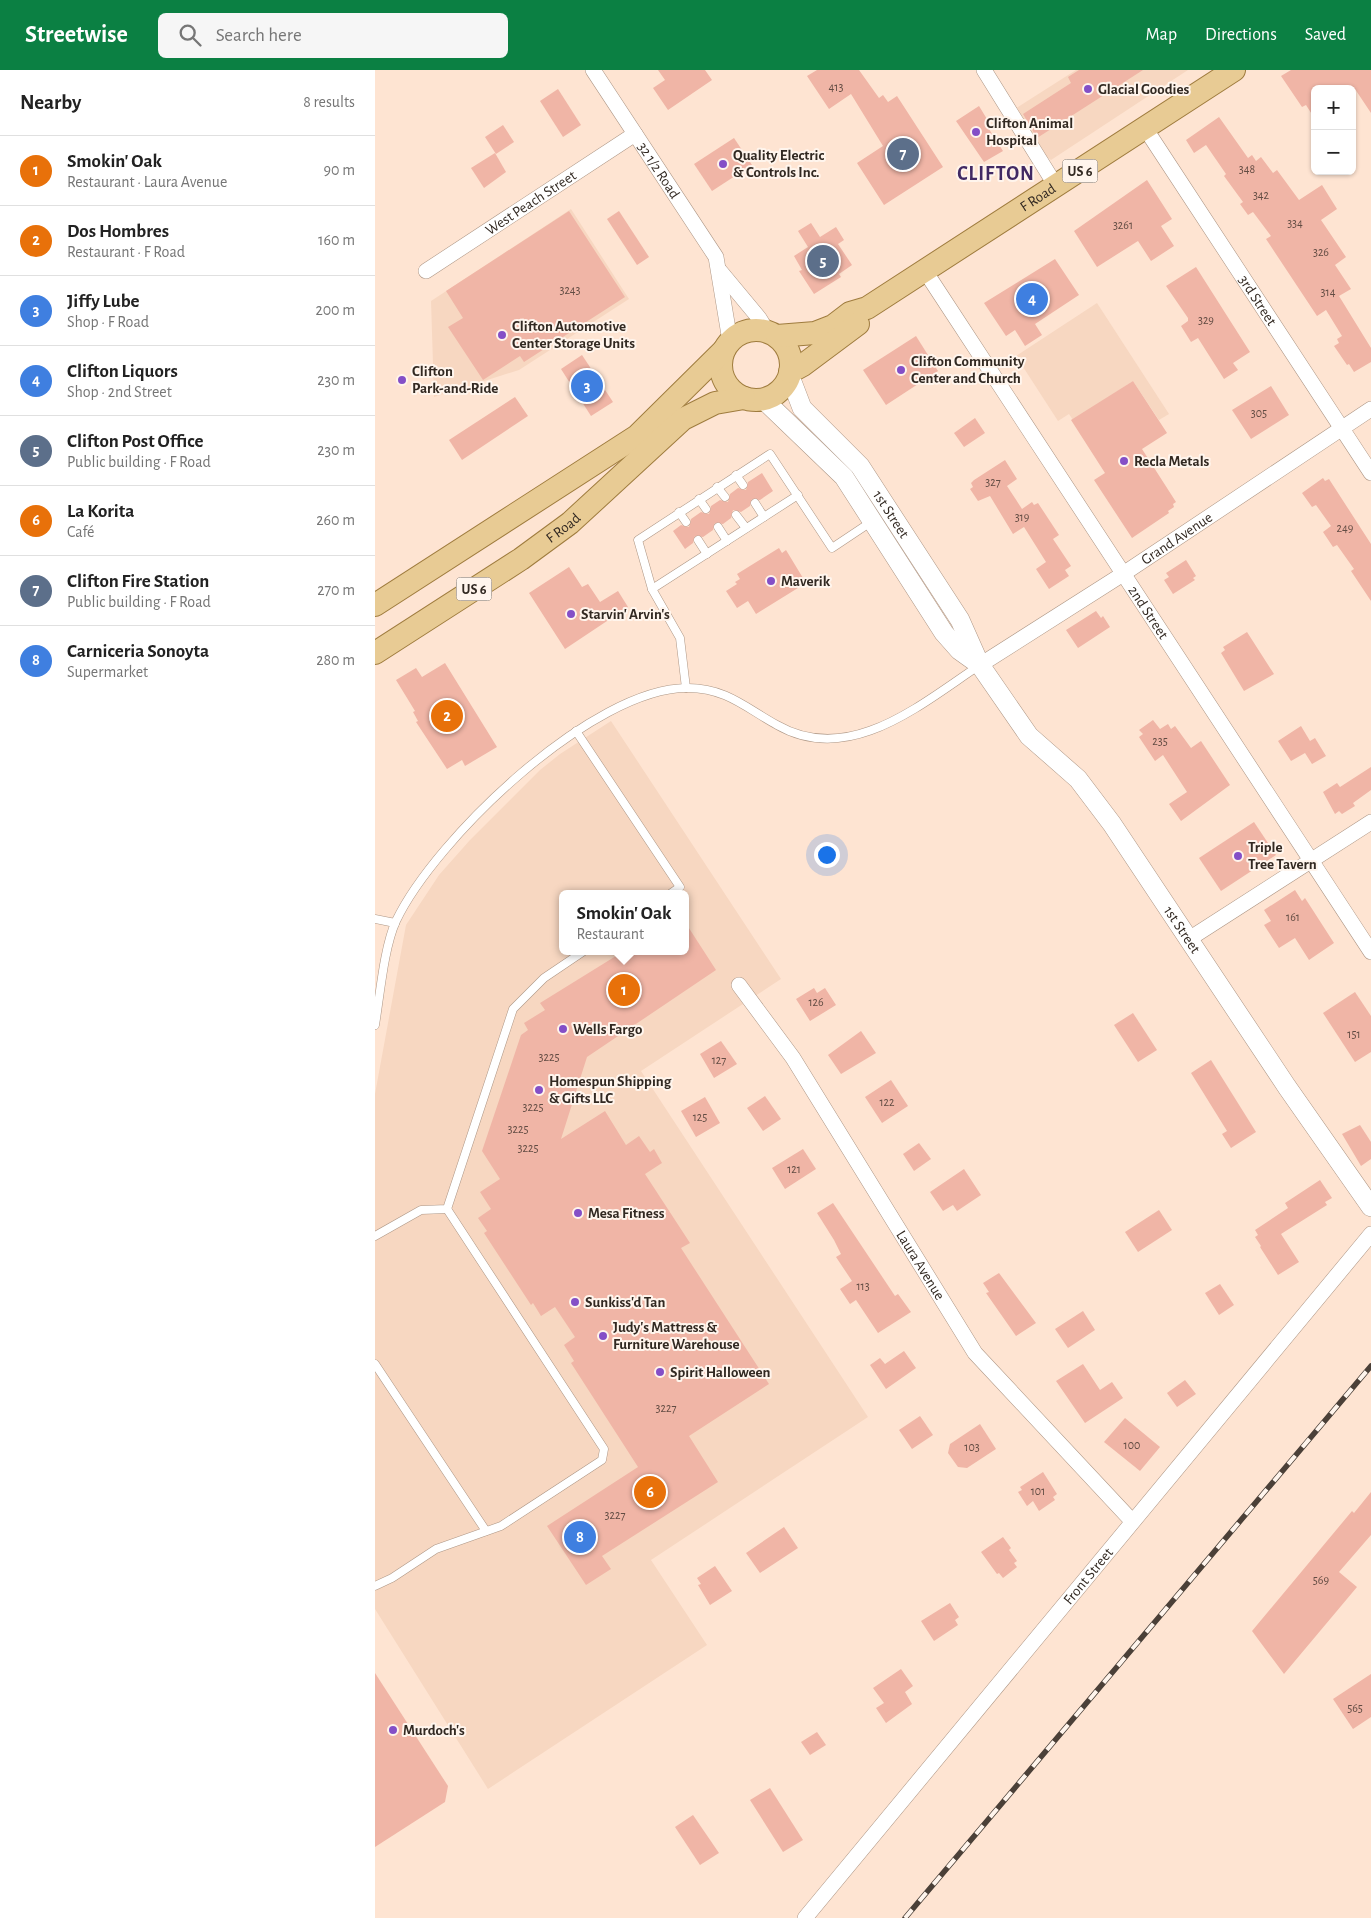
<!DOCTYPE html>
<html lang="en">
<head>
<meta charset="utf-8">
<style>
  :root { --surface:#fff; --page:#f6f6f6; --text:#222; --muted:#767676; --line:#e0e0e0; --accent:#0b8043 }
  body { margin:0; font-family:"Alegreya Sans",sans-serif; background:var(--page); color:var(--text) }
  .controls { position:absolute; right:15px; top:15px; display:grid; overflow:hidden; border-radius:8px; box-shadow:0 1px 4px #0004 }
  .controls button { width:45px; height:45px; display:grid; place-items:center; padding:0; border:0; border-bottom:1px solid var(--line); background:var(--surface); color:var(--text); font:25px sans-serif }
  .you { position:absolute; left:451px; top:784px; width:18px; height:18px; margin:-12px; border:4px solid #fff; border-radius:50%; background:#1a73e8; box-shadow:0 0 0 8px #1a73e833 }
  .badge { display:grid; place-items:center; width:32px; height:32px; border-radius:50%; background:var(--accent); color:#fff; font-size:16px; font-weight:700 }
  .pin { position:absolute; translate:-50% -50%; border:2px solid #fff; box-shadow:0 1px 5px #0006 }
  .popup { position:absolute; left:184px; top:820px; width:130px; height:65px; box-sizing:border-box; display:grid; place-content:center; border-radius:8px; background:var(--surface); filter:drop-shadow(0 1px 4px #0005); font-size:16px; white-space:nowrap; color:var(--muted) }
  .popup b { font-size:19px; color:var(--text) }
  .popup::after { content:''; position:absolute; left:50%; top:100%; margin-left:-10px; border:10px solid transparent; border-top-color:var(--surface) }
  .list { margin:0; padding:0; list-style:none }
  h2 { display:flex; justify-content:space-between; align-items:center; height:65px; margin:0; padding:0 20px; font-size:21px }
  h2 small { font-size:16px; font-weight:400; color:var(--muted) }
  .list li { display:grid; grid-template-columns:32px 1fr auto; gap:15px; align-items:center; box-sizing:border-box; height:70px; padding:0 20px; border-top:1px solid var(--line) }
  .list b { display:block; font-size:19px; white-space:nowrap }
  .list p { margin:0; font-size:16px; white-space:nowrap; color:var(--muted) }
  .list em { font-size:16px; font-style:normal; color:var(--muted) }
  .icon { flex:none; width:28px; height:28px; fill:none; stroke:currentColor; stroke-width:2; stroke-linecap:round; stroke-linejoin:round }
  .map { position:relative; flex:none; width:996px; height:1848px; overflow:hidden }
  header { display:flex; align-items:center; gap:30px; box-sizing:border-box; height:70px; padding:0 25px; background:var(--accent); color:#fff }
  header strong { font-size:24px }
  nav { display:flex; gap:28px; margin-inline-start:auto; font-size:18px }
  .search { width:350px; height:45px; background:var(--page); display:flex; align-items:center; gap:12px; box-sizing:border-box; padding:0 18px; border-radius:8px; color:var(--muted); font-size:19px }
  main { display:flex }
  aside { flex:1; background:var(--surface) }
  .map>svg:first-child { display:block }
</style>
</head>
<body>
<header>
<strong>Streetwise</strong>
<div class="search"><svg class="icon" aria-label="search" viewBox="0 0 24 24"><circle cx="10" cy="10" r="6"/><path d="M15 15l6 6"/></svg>Search here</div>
<nav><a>Map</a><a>Directions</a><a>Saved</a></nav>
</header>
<main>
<aside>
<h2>Nearby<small>8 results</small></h2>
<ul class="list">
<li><span class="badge" style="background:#e8710a">1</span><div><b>Smokin' Oak</b><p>Restaurant · Laura Avenue</p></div><em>90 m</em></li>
<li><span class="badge" style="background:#e8710a">2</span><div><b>Dos Hombres</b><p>Restaurant · F Road</p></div><em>160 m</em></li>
<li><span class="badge" style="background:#3f7fe0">3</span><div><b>Jiffy Lube</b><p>Shop · F Road</p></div><em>200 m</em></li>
<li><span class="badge" style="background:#3f7fe0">4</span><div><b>Clifton Liquors</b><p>Shop · 2nd Street</p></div><em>230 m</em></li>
<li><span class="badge" style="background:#5c6f8a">5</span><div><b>Clifton Post Office</b><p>Public building · F Road</p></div><em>230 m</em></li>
<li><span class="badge" style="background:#e8710a">6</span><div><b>La Korita</b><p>Café</p></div><em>260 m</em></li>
<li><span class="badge" style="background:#5c6f8a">7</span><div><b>Clifton Fire Station</b><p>Public building · F Road</p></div><em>270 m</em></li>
<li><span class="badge" style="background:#3f7fe0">8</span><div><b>Carniceria Sonoyta</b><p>Supermarket</p></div><em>280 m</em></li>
</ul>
</aside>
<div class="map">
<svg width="996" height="1848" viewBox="0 0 996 1848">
  <rect width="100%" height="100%" fill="#fee4d2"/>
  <g fill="#f7d7c1" fill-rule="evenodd">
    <polygon points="701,0 813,0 676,90 671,86 640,39"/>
    <polygon points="196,139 254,229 144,300 59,327 56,231"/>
    <polygon points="722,233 794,344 784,350 758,311 698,350 694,344 683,351 641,286"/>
    <path d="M236,651l170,258 -140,92 227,346 -217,143 56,85 -219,144 -113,-180v-515l31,-169 33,-50 31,-35 70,-70 20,-16zM188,824h122v57h-122z"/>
  </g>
  <g fill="#f0b5a6">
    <polygon points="283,0 330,0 337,10 293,40 278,18 290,10"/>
    <polygon points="442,0 484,0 504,28 508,25 513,32 522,26 568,97 509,135 482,93 508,76 476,24 454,39 432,6"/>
    <polygon points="704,0 768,0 662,68 648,44 696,13 693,7"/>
    <polygon points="916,0 996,0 996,43 980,19 940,19 940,49 931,35 927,37 906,6"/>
    <polygon points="183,19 206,55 188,67 165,31"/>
    <polygon points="604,36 615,54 612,56 628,81 609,92 581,51"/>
    <polygon points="844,47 873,88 877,85 881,91 886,87 898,103 902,100 924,130 947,115 962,139 946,150 971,187 960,195 976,219 964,226 996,278 996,292 979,302 974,294 972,295 959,276 964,273 962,269 967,266 951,240 942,246 891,169 896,166 878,142 873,145 865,134 868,132 849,106 851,104 831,75 819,83 811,70"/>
    <polygon points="128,55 139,72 121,84 110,67"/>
    <polygon points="359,68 377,95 337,121 319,94"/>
    <polygon points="120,83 131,102 109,118 96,98"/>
    <polygon points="772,110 797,149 786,156 799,176 776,191 763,171 722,197 699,161"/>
    <polygon points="194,141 250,227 149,292 145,286 108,310 73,257 88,248 71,221"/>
    <polygon points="244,141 274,187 262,195 232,149"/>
    <polygon points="436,153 445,167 461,157 469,170 463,174 477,195 464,204 466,207 439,224 424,201 427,200 419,186 433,177 423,161"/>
    <polygon points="680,189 704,225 660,254 667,265 650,276 640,260 631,266 609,233"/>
    <polygon points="821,197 875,282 858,293 863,300 849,309 823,268 816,272 806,256 813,251 813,248 791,216"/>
    <polygon points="541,266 563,301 511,335 488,300"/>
    <polygon points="207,285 238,332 216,346 186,299"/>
    <polygon points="758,311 792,363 767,379 801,432 798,434 799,437 793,441 794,443 757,468 719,410 730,403 696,350"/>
    <polygon points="896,316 914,345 876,369 857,340"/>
    <polygon points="140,327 153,346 87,390 74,370"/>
    <polygon points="600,348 610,363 589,377 579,363"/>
    <polygon points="630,390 642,409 632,416 647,439 657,432 659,435 663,433 684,465 678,469 696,496 690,500 694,506 674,519 661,499 671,492 649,457 638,464 615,426 603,431 595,419 598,417 596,413 599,410"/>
    <polygon points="387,403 398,421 385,430 377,429 375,436 366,442 358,440 356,448 348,454 340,453 338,460 328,467 320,466 318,473 310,479 298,461 306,455 314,457 316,449 326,442 334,444 336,436 345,430 353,432 355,424 363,418 371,420 373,412"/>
    <polygon points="948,408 950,411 954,409 996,474 996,531 976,501 979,499 962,475 958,477 948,462 956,456 941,435 937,437 927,423"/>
    <polygon points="404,478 407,483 411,480 431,513 381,544 373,531 362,538 351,521 362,514 360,512 365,509 362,504"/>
    <polygon points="811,490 821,506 818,508 820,510 798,524 789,510 794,507 791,503"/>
    <polygon points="194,497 207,517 213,514 225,532 243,521 253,537 190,579 154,523"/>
    <polygon points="721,541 726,548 728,546 735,557 703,578 691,560"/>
    <polygon points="872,562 899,604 869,621 846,583 850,580 848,577"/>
    <polygon points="70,593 122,677 90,696 87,690 72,699 41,652 43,651 38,642 40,641 21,610 41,598 47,607"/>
    <polygon points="778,650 785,659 793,654 796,659 800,656 816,678 826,671 855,715 806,751 794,734 812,722 788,685 780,691 764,667 768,664 764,660"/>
    <polygon points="926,656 935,671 940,668 951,686 937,694 930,683 916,691 903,671"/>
    <polygon points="996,697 996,720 978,733 980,736 967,744 964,741 960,744 948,722 962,713 965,717"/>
    <polygon points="879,752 901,785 846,821 824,788"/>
    <polygon points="920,820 927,831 930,828 959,873 934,890 920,868 904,878 889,855 896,851 889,840"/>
    <polygon points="310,852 341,900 212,987 186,1069 230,1041 251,1075 264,1066 275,1082 279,1079 287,1093 270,1104 315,1173 306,1178 394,1314 314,1366 343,1412 227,1486 236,1499 211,1515 172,1456 263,1397 196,1293 199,1291 189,1275 200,1267 180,1237 166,1246 158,1233 156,1235 109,1163 112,1161 103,1148 116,1139 105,1122 125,1109 107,1081 146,965 153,960 149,953 170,940 165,933 249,881 310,881"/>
    <polygon points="439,918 442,923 450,918 461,935 435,951 421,929"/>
    <polygon points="980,922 996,946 996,982 980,992 948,943"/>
    <polygon points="758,943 782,980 763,992 739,955"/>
    <polygon points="486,961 501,983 466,1004 453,985"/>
    <polygon points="346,971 362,994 339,1008 325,984"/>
    <polygon points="836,990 881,1062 856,1078 847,1064 852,1061 816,1003"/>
    <polygon points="516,1010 533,1036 507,1053 490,1027"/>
    <polygon points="390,1026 406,1049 388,1061 372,1038"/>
    <polygon points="330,1027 345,1053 321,1067 306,1041"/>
    <polygon points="985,1055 996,1072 996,1089 986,1096 967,1064"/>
    <polygon points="544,1073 556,1089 539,1101 528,1084"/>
    <polygon points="428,1079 441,1099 410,1119 397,1098"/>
    <polygon points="589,1099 606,1125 582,1141 578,1135 568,1141 555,1122"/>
    <polygon points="945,1110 957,1128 950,1132 952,1135 906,1164 924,1192 903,1205 885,1177 886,1176 880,1167 883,1165 880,1160 913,1138 910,1133"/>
    <polygon points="458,1133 520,1226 523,1224 536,1242 503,1263 481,1230 475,1234 465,1219 477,1211 461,1187 466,1184 459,1170 442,1143"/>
    <polygon points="784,1140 797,1160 763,1182 750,1162"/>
    <polygon points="624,1203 661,1253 641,1266 611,1223 614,1222 608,1213"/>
    <polygon points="845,1214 859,1235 844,1245 830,1223"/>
    <polygon points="708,1241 720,1260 693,1278 680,1259"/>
    <polygon points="529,1281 541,1298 511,1319 495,1295 505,1288 510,1294"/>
    <polygon points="708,1294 725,1320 737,1312 748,1328 710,1353 681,1311"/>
    <polygon points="810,1310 821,1324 802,1337 792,1323"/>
    <polygon points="545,1346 558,1365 537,1379 524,1360"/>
    <polygon points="750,1348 785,1377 765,1401 729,1372"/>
    <polygon points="605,1354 621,1379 592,1398 583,1397 573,1383 575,1374"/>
    <polygon points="668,1402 682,1424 678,1427 680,1430 664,1441 658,1431 652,1436 643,1422 647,1420 645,1417"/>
    <polygon points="996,1422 996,1465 964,1502 982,1517 909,1604 877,1561 977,1441 979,1443"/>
    <polygon points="409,1457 423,1478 385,1503 371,1483"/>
    <polygon points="628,1467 636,1478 634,1480 642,1491 639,1493 642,1497 628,1508 624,1503 622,1504 606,1482"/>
    <polygon points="340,1496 357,1521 335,1535 323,1515 326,1514 322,1508"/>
    <polygon points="575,1533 584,1547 580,1550 583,1555 559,1571 546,1551"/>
    <polygon points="526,1599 538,1616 530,1622 537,1634 511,1653 501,1638 509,1633 498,1618"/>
    <polygon points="0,1603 73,1716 70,1732 0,1777"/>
    <polygon points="996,1604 996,1647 978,1659 958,1629"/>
    <polygon points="442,1662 451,1675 435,1685 426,1672"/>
    <polygon points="395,1718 428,1770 408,1782 375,1730"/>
    <polygon points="318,1745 344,1783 325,1795 300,1757"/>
  </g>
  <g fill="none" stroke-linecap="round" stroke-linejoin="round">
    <defs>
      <g id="service">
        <polyline points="361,405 368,415"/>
        <polyline points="342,417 350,427"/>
        <polyline points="324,429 331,439"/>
        <polyline points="380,433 389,447"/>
        <polyline points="304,442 311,452"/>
        <polyline points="361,445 371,458"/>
        <polyline points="343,457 352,471"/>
        <polyline points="323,470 332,484"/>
        <polyline points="277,519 423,425"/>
        <polyline points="311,618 305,568 277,519 263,470 395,384 457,478 496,452"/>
        <polyline points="201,661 305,817 295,824"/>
        <polyline points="0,849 20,853"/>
        <path d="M0,955c5,-30 9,-78 21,-104 39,-82 197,-234 292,-233 38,0 58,20 89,37 73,42 145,-22 203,-60"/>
        <polyline points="0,1166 46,1140 72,1139 138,939 169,908 209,881"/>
        <polyline points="0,1294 111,1461"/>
        <polyline points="0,1516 17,1508 61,1479 126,1456 227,1390 229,1379 72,1139"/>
      </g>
      <g id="minor">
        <path id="s1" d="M218,0l123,187 14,84"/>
        <polyline points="609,0 681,116"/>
        <path id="s2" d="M770,58l226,345"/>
        <path id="s3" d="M51,201l209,-137"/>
        <polyline points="345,201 384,248 392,261"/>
        <path id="s4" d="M550,201l446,681"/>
        <path id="s5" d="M605,595l143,-91 248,-165"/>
        <polyline points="814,869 996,752"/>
        <path id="s6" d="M364,915l54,73 182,295 157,168"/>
        <path id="s7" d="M430,1848l566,-684"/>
      </g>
      <g id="tertiary">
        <path id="s8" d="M414,304l13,34 58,58 100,154 20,45 49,71 49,43 34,45 175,263 84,120"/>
        <polyline points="388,329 469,407 569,563 584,580 605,595"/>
      </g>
      <g id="primary">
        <circle cx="381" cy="295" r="35"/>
        <path id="s9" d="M402,266l38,-3 18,-7 17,-13 17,-5 367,-238"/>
        <polyline points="415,302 428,295 483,254"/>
        <polyline points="0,535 262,366 349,280"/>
        <path id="s10" d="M0,583l146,-94 49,-36 113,-104 32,-16 29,-5"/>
      </g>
    </defs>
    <use href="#service" stroke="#ad9685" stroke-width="9"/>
    <use href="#minor" stroke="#ad9685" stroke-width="16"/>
    <use href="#tertiary" stroke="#ad9685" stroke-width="20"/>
    <use href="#primary" stroke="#9f7c3e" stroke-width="24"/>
    <use href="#service" stroke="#fff" stroke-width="8"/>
    <use href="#minor" stroke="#fff" stroke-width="15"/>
    <use href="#tertiary" stroke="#fff" stroke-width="19"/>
    <use href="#primary" stroke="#e8cb94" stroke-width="22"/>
    <defs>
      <polyline id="rail" points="530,1848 996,1296"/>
    </defs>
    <use href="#rail" stroke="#4b4038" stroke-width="5.5"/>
    <use href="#rail" stroke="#fff5ed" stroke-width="4" stroke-dasharray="11" stroke-linecap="butt"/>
  </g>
  <g fill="#844fc7" stroke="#fff5ed" stroke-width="2">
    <circle cx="713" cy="19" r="5"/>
    <circle cx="601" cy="62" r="5"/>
    <circle cx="348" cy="94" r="5"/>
    <circle cx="127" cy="265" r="5"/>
    <circle cx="526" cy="300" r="5"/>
    <circle cx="27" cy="310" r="5"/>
    <circle cx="749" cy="391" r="5"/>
    <circle cx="396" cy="511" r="5"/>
    <circle cx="196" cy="544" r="5"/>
    <circle cx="863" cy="786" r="5"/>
    <circle cx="188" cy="959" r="5"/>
    <circle cx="164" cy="1020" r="5"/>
    <circle cx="203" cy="1143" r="5"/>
    <circle cx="200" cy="1232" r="5"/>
    <circle cx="228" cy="1266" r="5"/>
    <circle cx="285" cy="1302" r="5"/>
    <circle cx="18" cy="1660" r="5"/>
  </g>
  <g text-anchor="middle" stroke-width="4" stroke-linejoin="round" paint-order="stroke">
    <g font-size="12" fill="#624c43">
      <text x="461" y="21">413</text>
      <text x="872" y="103">348</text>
      <text x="886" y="129">342</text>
      <text x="920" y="157">334</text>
      <text x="748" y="159">3261</text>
      <text x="946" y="186">326</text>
      <text x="195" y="224">3243</text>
      <text x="953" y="226">314</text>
      <text x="831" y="254">329</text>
      <text x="884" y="347">305</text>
      <text x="618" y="416">327</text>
      <text x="647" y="451">319</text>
      <text x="970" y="462">249</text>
      <text x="785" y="675">235</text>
      <text x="918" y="851">161</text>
      <text x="441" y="936">126</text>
      <text x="979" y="968">151</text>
      <text x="174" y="991">3225</text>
      <text x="344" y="994">127</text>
      <text x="512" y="1036">122</text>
      <text x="158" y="1041">3225</text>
      <text x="325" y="1051">125</text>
      <text x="143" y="1063">3225</text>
      <text x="153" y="1082">3225</text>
      <text x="419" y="1103">121</text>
      <text x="488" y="1220">113</text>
      <text x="291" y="1342">3227</text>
      <text x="757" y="1379">100</text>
      <text x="597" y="1381">103</text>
      <text x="663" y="1425">101</text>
      <text x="240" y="1449">3227</text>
      <text x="946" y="1514">569</text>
      <text x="980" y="1642">565</text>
    </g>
    <g fill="#fff5ed" stroke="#70665f" stroke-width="1">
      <rect x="687.5" y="89.5" width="35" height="23" rx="4"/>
      <rect x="81.5" y="507.5" width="35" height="23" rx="4"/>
    </g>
    <g font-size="14" font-weight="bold" fill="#322922">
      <text x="705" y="106">US 6</text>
      <text x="99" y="524">US 6</text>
    </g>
    <g font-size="15" font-weight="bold" fill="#322922" stroke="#fff5ed" text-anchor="start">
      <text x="723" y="24">Glacial Goodies</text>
      <text x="611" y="58">Clifton Animal<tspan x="611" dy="17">Hospital</tspan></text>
      <text x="358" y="90">Quality Electric<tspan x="358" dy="17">&amp; Controls Inc.</tspan></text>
      <text x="137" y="261">Clifton Automotive<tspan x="137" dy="17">Center Storage Units</tspan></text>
      <text x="536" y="296">Clifton Community<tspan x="536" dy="17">Center and Church</tspan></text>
      <text x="37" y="306">Clifton<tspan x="37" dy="17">Park-and-Ride</tspan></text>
      <text x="759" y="396">Recla Metals</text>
      <text x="406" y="516">Maverik</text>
      <text x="206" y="549">Starvin' Arvin's</text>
      <text x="873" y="782">Triple<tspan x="873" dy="17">Tree Tavern</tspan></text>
      <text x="198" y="964">Wells Fargo</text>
      <text x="174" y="1016">Homespun Shipping<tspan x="174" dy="17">&amp; Gifts LLC</tspan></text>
      <text x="213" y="1148">Mesa Fitness</text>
      <text x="210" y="1237">Sunkiss'd Tan</text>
      <text x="238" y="1262">Judy's Mattress &amp;<tspan x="238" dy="17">Furniture Warehouse</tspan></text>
      <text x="295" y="1307">Spirit Halloween</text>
      <text x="28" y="1665">Murdoch's</text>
    </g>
    <g font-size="15" fill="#322922" stroke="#fff5ed">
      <text dy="5" stroke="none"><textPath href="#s1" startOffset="120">32 1/2 Road</textPath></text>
      <text dy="5" stroke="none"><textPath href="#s9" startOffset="300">F Road</textPath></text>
      <text dy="5" stroke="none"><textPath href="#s3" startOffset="125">West Peach Street</textPath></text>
      <text dy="5" stroke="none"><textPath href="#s2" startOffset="206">3rd Street</textPath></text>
      <text dy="5" stroke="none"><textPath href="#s8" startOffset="176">1st Street</textPath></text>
      <text dy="5" stroke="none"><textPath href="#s10" startOffset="226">F Road</textPath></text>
      <text dy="5" stroke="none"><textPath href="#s5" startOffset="234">Grand Avenue</textPath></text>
      <text dy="5" stroke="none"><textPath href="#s4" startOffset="408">2nd Street</textPath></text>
      <text dy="5" stroke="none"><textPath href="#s8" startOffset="686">1st Street</textPath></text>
      <text dy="5" stroke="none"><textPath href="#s6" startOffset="334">Laura Avenue</textPath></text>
      <text dy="5" stroke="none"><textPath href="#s7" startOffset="444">Front Street</textPath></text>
    </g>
    <g font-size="20" font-weight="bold" letter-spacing="1" fill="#412963" stroke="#fff5ed">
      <text x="621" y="110">CLIFTON</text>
    </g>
  </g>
</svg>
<div class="controls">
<button>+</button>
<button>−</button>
</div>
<div class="you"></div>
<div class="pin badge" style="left:249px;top:920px;background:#e8710a">1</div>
<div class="popup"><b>Smokin' Oak</b>Restaurant</div>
<div class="pin badge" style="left:72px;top:646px;background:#e8710a">2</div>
<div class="pin badge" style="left:212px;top:316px;background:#3f7fe0">3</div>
<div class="pin badge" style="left:657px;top:229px;background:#3f7fe0">4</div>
<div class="pin badge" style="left:448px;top:191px;background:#5c6f8a">5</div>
<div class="pin badge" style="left:275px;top:1422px;background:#e8710a">6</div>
<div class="pin badge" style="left:528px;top:84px;background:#5c6f8a">7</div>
<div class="pin badge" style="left:205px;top:1467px;background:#3f7fe0">8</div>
</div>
</main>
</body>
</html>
